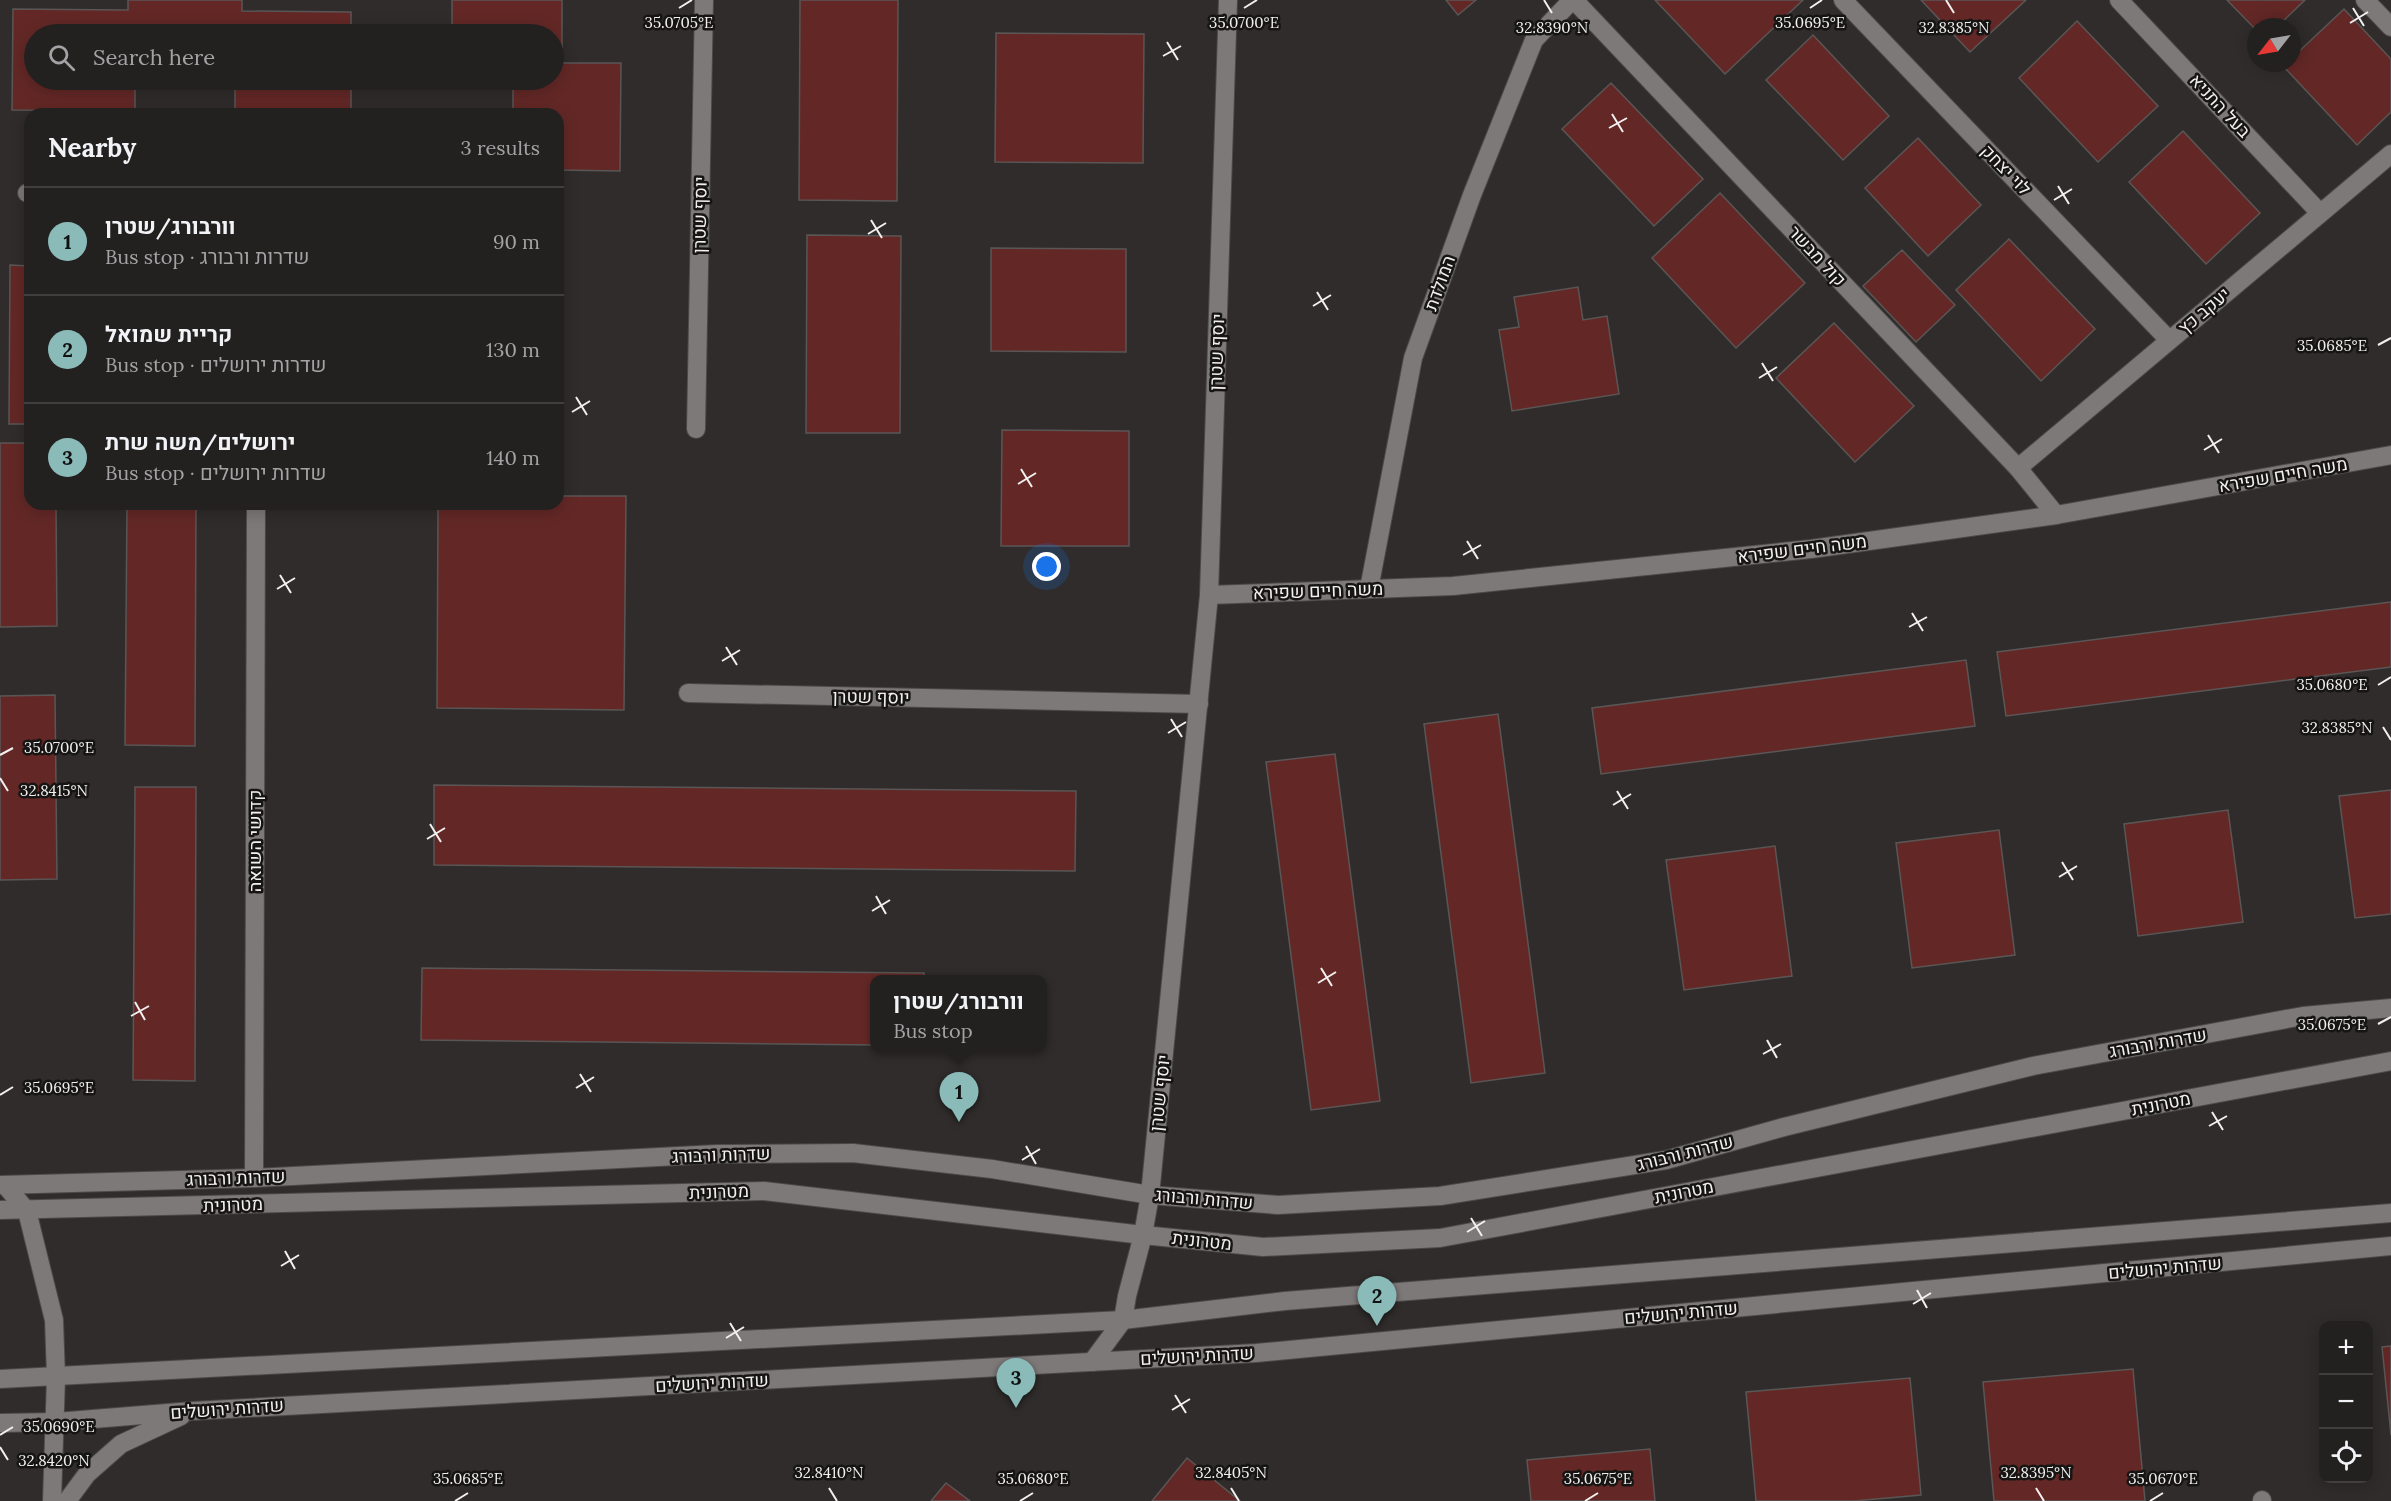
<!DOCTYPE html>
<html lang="en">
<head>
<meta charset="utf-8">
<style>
  :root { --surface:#232120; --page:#2f2e2d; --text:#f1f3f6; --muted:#a3a3a5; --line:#403e3e; --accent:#8bbbb9 }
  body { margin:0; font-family:Lora,Heebo,serif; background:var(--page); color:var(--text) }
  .controls { position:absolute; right:18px; bottom:18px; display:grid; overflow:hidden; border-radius:12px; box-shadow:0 3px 15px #0003 }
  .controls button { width:54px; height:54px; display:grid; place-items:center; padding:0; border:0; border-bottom:2px solid var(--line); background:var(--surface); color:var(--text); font:30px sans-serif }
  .compass { position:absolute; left:2247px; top:18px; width:54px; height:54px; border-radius:50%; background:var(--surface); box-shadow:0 3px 15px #0003; rotate:239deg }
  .you { position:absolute; left:1047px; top:567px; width:21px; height:21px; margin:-15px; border:4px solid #fff; border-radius:50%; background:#1a73e8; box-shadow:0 0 0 9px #1a73e833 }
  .badge { display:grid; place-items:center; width:39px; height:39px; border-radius:50%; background:var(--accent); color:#111; font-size:20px; font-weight:700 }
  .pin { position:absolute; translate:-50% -50px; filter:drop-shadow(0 2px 3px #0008) }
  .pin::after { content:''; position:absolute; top:32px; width:21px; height:18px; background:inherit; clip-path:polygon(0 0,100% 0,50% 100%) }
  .popup { position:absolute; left:870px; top:975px; width:177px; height:78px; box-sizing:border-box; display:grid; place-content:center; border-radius:12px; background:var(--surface); filter:drop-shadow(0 2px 4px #0005); font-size:20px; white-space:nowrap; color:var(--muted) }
  .popup b { font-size:22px; color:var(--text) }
  .popup::after { content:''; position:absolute; left:50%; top:100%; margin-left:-12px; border:12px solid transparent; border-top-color:var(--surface) }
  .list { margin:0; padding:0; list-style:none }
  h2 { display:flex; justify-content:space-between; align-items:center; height:78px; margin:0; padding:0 24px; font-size:26px }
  h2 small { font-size:20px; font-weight:400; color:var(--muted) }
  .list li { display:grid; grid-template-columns:39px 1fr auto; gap:18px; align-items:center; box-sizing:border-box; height:108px; padding:0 24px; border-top:2px solid var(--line) }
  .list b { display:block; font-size:22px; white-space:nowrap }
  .list p { margin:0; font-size:20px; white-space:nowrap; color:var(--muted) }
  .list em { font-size:20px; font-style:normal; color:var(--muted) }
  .icon { flex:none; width:33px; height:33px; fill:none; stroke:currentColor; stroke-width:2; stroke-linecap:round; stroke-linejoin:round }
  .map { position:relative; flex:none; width:2391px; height:1501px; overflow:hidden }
  .search { position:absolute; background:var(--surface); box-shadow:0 3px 15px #0003; left:24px; top:24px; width:540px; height:66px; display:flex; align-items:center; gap:15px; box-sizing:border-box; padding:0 21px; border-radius:33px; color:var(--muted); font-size:22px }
  .panel { position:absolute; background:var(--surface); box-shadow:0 3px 15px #0003; left:24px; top:108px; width:540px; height:402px; border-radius:18px }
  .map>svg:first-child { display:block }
</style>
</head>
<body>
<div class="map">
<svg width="2391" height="1501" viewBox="0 0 2391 1501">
  <rect width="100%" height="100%" fill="#2f2c2b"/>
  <g fill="#632826" stroke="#5a5655" stroke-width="1.5">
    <polygon points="128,0 242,0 242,11 351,12 351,34 34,34 34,80 135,80 135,111 12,110 13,9 128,10"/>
    <polygon points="452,0 562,0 562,63 621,63 620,171 558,170 558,114 513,114 513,80 554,80 554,34 452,34"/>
    <polygon points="800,0 898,0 897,201 799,200"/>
    <polygon points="1446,0 1476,0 1458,15"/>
    <polygon points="1655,0 1803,0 1725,74"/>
    <polygon points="1921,0 2026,0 1970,52"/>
    <polygon points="2227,0 2305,0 2277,27 2256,27 2256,30"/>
    <polygon points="2344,9 2391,59 2391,112 2357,145 2283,66 2286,63 2292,63 2292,58"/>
    <polygon points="2077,21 2158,106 2098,162 2019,78"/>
    <polygon points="996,33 1144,34 1143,163 995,162"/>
    <polygon points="1813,35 1889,116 1843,160 1766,80"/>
    <rect x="235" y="80" width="116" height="34"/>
    <polygon points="1611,83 1703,179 1654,226 1562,129"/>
    <polygon points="2183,131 2260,213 2206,264 2129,182"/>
    <polygon points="1918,138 1981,205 1928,256 1865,188"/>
    <polygon points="1720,193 1805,283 1736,348 1652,258"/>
    <polygon points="807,235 901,236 900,433 806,433"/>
    <polygon points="2009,239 2095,329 2041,381 1956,290"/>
    <polygon points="991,248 1126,249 1126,352 991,351"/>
    <polygon points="1902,250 1955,305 1916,342 1863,286"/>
    <polygon points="10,265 30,266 30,424 9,424"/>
    <polygon points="1578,287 1583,320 1607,316 1619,394 1512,411 1499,330 1519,327 1514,297"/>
    <polygon points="1834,323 1914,406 1855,462 1776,378"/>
    <polygon points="1002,430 1129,431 1129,546 1001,546"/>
    <polygon points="0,443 30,443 30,504 56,504 57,626 0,627"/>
    <polygon points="558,496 626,496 624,710 437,708 438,504 558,504"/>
    <polygon points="127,504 196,504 195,746 125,745"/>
    <polygon points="2391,602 2391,667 2006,716 1997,652"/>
    <polygon points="1966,660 1975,726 1601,774 1592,708"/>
    <polygon points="55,695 57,879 0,880 0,696"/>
    <polygon points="1498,714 1545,1073 1471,1083 1424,724"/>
    <polygon points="1335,754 1380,1101 1311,1110 1266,762"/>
    <polygon points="434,785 1076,791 1075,871 434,865"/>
    <polygon points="135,787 196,787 195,1081 133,1080"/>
    <polygon points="2391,790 2391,914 2355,918 2339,796"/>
    <polygon points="2228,810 2243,922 2138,936 2124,824"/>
    <polygon points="1999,830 2015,955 1912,968 1896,843"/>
    <polygon points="1775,846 1792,976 1684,990 1666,860"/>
    <polygon points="422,968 924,973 924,980 875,980 875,1045 421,1040"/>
    <polygon points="2391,1346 2391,1435 2382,1347"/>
    <polygon points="2133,1369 2145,1501 1994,1501 1983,1382"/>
    <polygon points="1910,1378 1921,1495 1854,1501 1756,1501 1746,1392"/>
    <polygon points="1650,1449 1655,1501 1531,1501 1527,1460"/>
    <polygon points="1187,1458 1240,1501 1152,1501"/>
    <polygon points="946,1483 970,1501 931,1501"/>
  </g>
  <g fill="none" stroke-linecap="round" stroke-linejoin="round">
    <defs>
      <g id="lane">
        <polyline points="1574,0 2018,468 2056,515"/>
        <polyline points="1843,0 2169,340"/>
        <polyline points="2119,0 2320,213"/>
        <polyline points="2365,0 2391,27"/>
        <polyline points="2018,468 2391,154"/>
        <polyline points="0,1210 764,1191 1143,1235 1263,1247 1440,1238 2391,1061"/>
        <polyline points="0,1379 1123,1320 1285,1301 2391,1213"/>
      </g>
      <g id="street">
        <polyline points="27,193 30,193"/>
        <polyline points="696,429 704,0"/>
        <polyline points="1369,589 1413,358 1472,195 1534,40 1572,0"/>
        <polyline points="1209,595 1453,586 1811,549 2056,515 2391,455"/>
        <polyline points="688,693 1199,704"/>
        <polyline points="254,1178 256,504"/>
        <polyline points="1150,1195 1209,595 1228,0"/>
        <polyline points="2262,1500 2262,1501"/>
      </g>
      <g id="secondary">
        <polyline points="0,1185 254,1178 717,1154 853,1153 992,1169 1150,1195 1278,1205 1440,1196 1666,1160 1784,1127 2033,1066 2303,1016 2391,1008"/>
        <polyline points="5,1185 27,1211 54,1320 56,1377 52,1501"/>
        <polyline points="1092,1362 1123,1320 1127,1296 1143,1235 1150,1195"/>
        <polyline points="0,1423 56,1422 192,1411 1256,1353 2391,1246"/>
        <polyline points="67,1501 87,1474 121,1444 181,1416"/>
      </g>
    </defs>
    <use href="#lane" stroke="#4b4949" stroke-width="20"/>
    <use href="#street" stroke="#4b4949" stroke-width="20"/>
    <use href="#secondary" stroke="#4b4949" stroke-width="20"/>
    <use href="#lane" stroke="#7d7978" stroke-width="18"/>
    <use href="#street" stroke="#7d7978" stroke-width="18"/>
    <use href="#secondary" stroke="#7d7978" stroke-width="18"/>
  </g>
  <path fill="none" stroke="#f1efef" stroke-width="2" d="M1544,0l8,13M1946,0l8,13M679,8l13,-8M1244,8l13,-8M1810,8l12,-8M2353,8l11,18M2350,23l18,-11M1167,42l11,18M1163,56l18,-10M1612,114l11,18M1609,128l18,-10M2058,186l11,18M2054,200l18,-11M871,220l11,18M868,234l18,-11M1317,292l11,18M1313,306l18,-11M2378,345l13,-7M1762,363l11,18M1759,378l18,-11M576,397l11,18M572,412l18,-11M2208,435l11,18M2204,450l18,-11M1021,469l11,18M1018,484l18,-11M1467,541l11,18M1463,555l18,-10M280,575l11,18M277,589l18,-11M1912,613l11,18M1909,627l18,-10M726,647l11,18M722,661l18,-11M2378,685l13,-8M1171,719l11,18M2383,727l8,13M1168,733l18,-11M0,755l13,-7M0,778l8,13M1617,791l11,18M1613,805l18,-11M430,824l11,18M427,839l18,-11M2062,862l11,18M2059,877l18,-11M876,896l10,18M872,911l18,-11M1321,968l11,18M1318,983l18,-11M135,1002l10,18M131,1016l18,-10M2378,1024l13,-7M1767,1040l10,18M1763,1054l18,-10M580,1074l11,18M576,1088l18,-11M0,1095l13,-8M2212,1112l11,18M2209,1126l18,-10M1026,1146l10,18M1022,1160l18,-11M1471,1218l11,18M1467,1232l18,-11M285,1251l10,18M281,1266l18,-11M1917,1290l10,18M1913,1304l18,-11M730,1323l11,18M726,1338l18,-11M1175,1395l11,18M1172,1410l18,-11M0,1435l13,-8M0,1447l8,13M829,1488l8,13M1231,1488l8,13M2036,1488l8,13M455,1501l13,-8M1020,1501l13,-8M1585,1501l13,-8M2150,1501l13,-8"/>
  <g text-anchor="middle" stroke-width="5" stroke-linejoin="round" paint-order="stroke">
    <g font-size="18" fill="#f1efef" stroke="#161514">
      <text transform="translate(2220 106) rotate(47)" y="6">בעל התניא</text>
      <text transform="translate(2006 170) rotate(46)" y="6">לוי יצחק</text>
      <text transform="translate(700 215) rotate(-89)" y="6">יוסף שטרן</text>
      <text transform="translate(1817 256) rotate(47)" y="6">קול מבשר</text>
      <text transform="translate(1440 283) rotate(-70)" y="6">המולדת</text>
      <text transform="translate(2204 311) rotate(-40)" y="6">יעקב כץ</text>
      <text transform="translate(1217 352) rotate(-88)" y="6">יוסף שטרן</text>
      <text transform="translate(2283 475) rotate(-10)" y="6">משה חיים שפירא</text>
      <text transform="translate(1802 549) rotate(-7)" y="6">משה חיים שפירא</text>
      <text transform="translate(1318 591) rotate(-2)" y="6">משה חיים שפירא</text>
      <text transform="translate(871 697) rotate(1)" y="6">יוסף שטרן</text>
      <text transform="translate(255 841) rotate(-90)" y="6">קדושי השואה</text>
      <text transform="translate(2158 1043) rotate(-10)" y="6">שדרות ורבורג</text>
      <text transform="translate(1160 1093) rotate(-84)" y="6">יוסף שטרן</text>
      <text transform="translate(2161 1104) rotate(-11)" y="6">מטרונית</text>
      <text transform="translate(1685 1153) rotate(-14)" y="6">שדרות ורבורג</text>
      <text transform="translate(721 1155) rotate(-2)" y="6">שדרות ורבורג</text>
      <text transform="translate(236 1178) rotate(-2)" y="6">שדרות ורבורג</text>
      <text transform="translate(719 1192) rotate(-2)" y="6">מטרונית</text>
      <text transform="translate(1684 1192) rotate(-11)" y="6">מטרונית</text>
      <text transform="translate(1204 1199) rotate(5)" y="6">שדרות ורבורג</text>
      <text transform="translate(233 1205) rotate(-2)" y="6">מטרונית</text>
      <text transform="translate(1202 1241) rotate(6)" y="6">מטרונית</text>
      <text transform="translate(2165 1268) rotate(-5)" y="6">שדרות ירושלים</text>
      <text transform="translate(1681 1313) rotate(-5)" y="6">שדרות ירושלים</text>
      <text transform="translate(1197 1356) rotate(-3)" y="6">שדרות ירושלים</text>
      <text transform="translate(712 1383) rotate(-3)" y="6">שדרות ירושלים</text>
      <text transform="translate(227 1409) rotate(-4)" y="6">שדרות ירושלים</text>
    </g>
  </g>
  <g font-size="15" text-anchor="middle" fill="#f1efef" stroke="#161514" stroke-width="5" stroke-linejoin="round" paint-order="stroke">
    <text x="679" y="28">35.0705°E</text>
    <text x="1244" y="28">35.0700°E</text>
    <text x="1810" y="28">35.0695°E</text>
    <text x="1552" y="33">32.8390°N</text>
    <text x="1954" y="33">32.8385°N</text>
    <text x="2332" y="351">35.0685°E</text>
    <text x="2332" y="690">35.0680°E</text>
    <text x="2337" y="733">32.8385°N</text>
    <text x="59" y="753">35.0700°E</text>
    <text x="54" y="796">32.8415°N</text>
    <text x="2332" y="1030">35.0675°E</text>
    <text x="59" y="1093">35.0695°E</text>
    <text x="59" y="1432">35.0690°E</text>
    <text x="54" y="1466">32.8420°N</text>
    <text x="829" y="1478">32.8410°N</text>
    <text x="1231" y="1478">32.8405°N</text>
    <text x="2036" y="1478">32.8395°N</text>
    <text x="468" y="1484">35.0685°E</text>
    <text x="1033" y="1484">35.0680°E</text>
    <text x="1598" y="1484">35.0675°E</text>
    <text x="2163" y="1484">35.0670°E</text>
  </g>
</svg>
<div class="controls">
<button>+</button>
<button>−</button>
<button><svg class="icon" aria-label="locate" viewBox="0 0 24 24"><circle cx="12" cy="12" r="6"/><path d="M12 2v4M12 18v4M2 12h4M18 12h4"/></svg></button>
</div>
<svg class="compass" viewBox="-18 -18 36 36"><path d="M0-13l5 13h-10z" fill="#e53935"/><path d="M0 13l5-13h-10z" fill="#a3a3a5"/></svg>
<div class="you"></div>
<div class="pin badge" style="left:959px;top:1122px">1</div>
<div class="popup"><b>וורבורג/שטרן</b>Bus stop</div>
<div class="pin badge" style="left:1377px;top:1326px">2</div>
<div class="pin badge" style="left:1016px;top:1408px">3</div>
<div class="search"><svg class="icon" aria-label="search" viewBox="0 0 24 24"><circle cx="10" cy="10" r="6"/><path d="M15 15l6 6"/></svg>Search here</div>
<section class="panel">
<h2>Nearby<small>3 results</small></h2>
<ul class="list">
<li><span class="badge">1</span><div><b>וורבורג/שטרן</b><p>Bus stop · שדרות ורבורג</p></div><em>90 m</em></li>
<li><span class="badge">2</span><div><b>קריית שמואל</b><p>Bus stop · שדרות ירושלים</p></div><em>130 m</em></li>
<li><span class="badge">3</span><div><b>ירושלים/משה שרת</b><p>Bus stop · שדרות ירושלים</p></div><em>140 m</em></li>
</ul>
</section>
</div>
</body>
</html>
